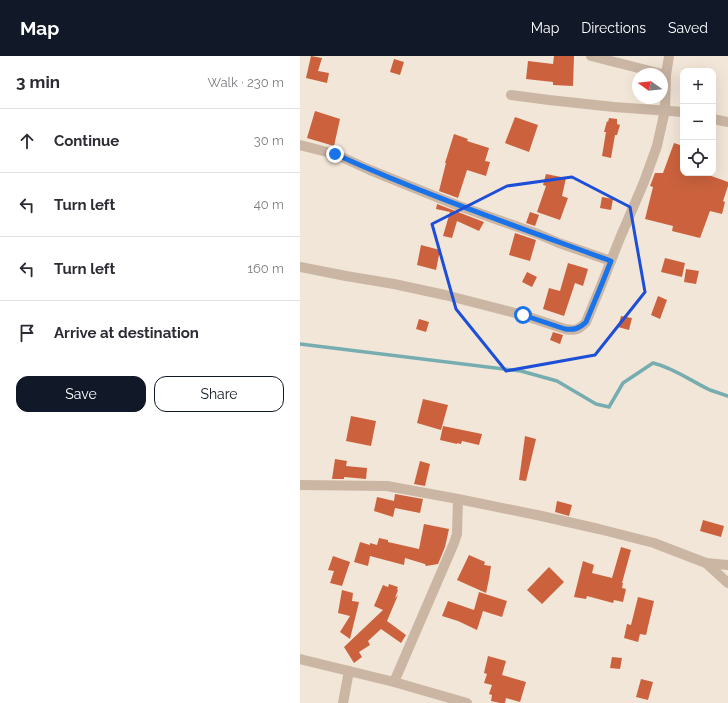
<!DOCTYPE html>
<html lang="en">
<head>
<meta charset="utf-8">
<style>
  :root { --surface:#fff; --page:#f2f2f3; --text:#2b2b33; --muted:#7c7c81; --line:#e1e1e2; --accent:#111827 }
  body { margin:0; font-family:Raleway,sans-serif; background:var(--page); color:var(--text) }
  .controls { position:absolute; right:12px; top:12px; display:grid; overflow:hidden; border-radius:8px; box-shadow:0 4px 16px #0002 }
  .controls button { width:36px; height:36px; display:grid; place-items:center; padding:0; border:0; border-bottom:1px solid var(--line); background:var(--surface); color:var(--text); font:20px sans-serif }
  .compass { position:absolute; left:332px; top:12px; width:36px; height:36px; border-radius:50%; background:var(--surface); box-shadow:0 4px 16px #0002; rotate:285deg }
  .stop { position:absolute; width:12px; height:12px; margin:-9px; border:3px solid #1a73e8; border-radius:50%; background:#fff }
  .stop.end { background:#1a73e8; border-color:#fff; box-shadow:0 1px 4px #0008 }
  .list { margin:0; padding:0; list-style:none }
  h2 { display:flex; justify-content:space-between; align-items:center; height:52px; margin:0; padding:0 16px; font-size:17px }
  h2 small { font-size:13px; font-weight:400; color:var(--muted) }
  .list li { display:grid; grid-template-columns:26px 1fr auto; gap:12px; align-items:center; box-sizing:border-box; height:64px; padding:0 16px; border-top:1px solid var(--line) }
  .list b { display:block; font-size:15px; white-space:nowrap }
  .list em { font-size:13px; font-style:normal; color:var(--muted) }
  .actions { display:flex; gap:8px; padding:12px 16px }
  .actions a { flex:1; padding:9px 0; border:1px solid var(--accent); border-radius:12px; text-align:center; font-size:14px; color:var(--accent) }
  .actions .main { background:var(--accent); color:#fff }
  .icon { flex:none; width:22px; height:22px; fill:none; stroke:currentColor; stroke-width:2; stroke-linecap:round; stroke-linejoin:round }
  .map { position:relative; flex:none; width:428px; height:647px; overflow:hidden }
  header { display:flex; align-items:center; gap:24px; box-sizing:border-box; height:56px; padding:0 20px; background:var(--accent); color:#fff }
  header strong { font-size:19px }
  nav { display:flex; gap:22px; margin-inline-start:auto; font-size:14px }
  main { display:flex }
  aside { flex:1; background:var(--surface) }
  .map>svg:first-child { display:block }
</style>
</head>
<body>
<header>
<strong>Map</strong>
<nav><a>Map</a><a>Directions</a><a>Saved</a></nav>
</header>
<main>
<aside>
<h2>3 min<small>Walk · 230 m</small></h2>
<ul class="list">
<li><svg class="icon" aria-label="ahead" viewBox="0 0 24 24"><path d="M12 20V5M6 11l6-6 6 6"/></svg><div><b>Continue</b></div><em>30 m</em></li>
<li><svg class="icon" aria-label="left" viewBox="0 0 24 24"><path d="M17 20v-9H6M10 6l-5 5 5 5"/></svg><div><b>Turn left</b></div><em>40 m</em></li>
<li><svg class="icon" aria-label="left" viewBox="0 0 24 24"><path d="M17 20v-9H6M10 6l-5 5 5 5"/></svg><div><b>Turn left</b></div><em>160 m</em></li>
<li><svg class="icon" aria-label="arrive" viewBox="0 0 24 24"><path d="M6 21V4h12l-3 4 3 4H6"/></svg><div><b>Arrive at destination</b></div></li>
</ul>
<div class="actions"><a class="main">Save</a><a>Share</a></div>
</aside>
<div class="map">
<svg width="428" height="647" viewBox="0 0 428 647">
  <rect width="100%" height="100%" fill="#f2e6d8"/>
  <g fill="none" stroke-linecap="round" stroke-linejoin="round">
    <path stroke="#76adb0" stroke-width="3.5" d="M0,288l221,27 36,10 39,23 13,3 14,-24 30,-20c21,5 38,18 57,27 6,2 12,4 18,6"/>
  </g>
  <g fill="#cb623d">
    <polygon points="11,0 22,2 18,15 29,17 27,27 6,22"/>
    <polygon points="254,0 274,0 273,30 253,29 253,26 226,23 228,5 253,8"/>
    <polygon points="94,3 104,6 100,19 90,16"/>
    <polygon points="15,55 40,63 34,90 7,82"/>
    <polygon points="215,61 238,69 229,96 205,87"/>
    <polygon points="309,62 317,63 317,68 320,69 317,79 315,79 311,102 302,100 306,76 304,76 307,65 308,66"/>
    <polygon points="154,78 168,83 167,85 189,92 185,105 190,106 186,120 167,114 158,142 139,135 146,107 145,107"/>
    <polygon points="374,87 383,90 383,117 403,117 428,126 428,130 423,145 425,146 422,158 410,155 400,182 372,175 373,170 345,163 353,131 350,130 355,117 363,117"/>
    <polygon points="246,118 266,122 262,140 268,142 260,164 237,156 246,130 243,129"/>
    <polygon points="302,141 313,143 311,154 300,152"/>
    <polygon points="137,148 184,166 179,175 157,165 152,182 143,180 150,156 136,153"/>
    <polygon points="230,156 239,159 235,170 226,167"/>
    <polygon points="215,177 236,184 230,205 209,199"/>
    <polygon points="121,189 140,194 136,214 117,209"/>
    <polygon points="365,202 385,207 382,221 361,216"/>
    <polygon points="268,207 288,213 283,230 275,227 264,260 243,253 249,232 260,235"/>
    <polygon points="386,213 399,215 396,228 384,226"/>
    <polygon points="227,216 237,221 232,231 222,226"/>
    <polygon points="358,240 367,244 360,263 351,259"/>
    <polygon points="321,260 332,262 329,274 318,271"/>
    <polygon points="119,263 129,266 126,276 116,273"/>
    <polygon points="253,276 263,279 260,288 250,284"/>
    <polygon points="123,343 148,349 141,374 117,367"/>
    <polygon points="51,360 76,365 71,390 46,385"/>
    <polygon points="143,370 182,378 179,389 162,385 161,388 157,387 157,388 140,384"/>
    <polygon points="225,380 236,383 226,425 219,424"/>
    <polygon points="35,403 47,405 46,410 67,412 66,423 44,421 44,423 32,423"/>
    <polygon points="120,405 130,408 125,430 114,428"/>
    <polygon points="95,438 123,443 120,457 95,452 93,461 74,455 77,441 94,445"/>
    <polygon points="257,445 272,449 269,460 255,456"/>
    <polygon points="403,464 424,470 421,481 400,475"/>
    <polygon points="124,468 149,473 145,491 138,508 126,510 125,508 105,502 104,509 70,500 68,510 54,506 60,486 70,489 70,487 77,489 79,482 88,484 88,486 119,493"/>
    <polygon points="321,491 331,494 322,527 323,527 322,532 326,533 323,546 314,544 313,547 287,540 286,543 274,541 283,505 294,509 292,517 312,522"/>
    <polygon points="169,499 185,506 184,509 191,510 189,523 186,537 157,524"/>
    <polygon points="33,500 50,506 42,530 30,527 34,515 28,514"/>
    <polygon points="249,511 264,526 242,548 227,534"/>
    <polygon points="89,528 98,531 97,533 98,534 95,542 98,539 87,565 106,579 101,587 81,573 68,585 70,589 59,596 62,601 54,607 44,591 83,554 74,550 83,529 88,531"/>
    <polygon points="42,534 53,537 52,545 59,546 50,583 40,576 50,560 38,557"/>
    <polygon points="179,536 207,545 202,561 183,555 177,574 158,565 142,560 148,545 174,554"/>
    <polygon points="338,541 354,545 346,579 340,578 338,586 324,582 327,568 331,569"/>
    <polygon points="188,600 206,605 202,619 226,626 220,646 206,642 205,647 200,647 191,645 192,639 189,638 192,629 184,627 187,618 184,617"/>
    <polygon points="312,601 322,602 320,613 310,612"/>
    <polygon points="341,623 353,626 348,644 336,641"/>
  </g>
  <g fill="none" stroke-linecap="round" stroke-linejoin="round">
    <g stroke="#cbb6a4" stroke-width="10">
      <polyline points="291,0 366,19"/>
      <polyline points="211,39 249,44 314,51 383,56"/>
      <polyline points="413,63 428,66"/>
      <polyline points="0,89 35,98 70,114 159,150 238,178 259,187 311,205"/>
      <path d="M0,211l46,9 48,8 51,11 78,20 42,14c10,2 14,1 21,-7l15,-36 19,-48 24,-56 13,-36 8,-36 1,-35 3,-19"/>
      <polyline points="0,429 87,430 158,443 237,459 299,473 354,487 406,507 428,509"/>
      <polyline points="406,507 428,527"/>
      <polyline points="0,603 94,626 167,647"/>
      <polyline points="94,626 154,487 157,478 158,443"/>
      <polyline points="43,647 49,615"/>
    </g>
  </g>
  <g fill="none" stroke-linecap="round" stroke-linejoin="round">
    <path stroke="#1a73e8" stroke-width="5" d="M35,98c90,41 183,73 276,107l-10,25 -15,36c-7,7 -12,8 -21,7l-42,-14"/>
  </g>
  <path fill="none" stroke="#1d4ed8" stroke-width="3" stroke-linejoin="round" d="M272,121l58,30 15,85 -50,63 -89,16 -50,-62 -24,-85 75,-38z"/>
</svg>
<div class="controls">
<button>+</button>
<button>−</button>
<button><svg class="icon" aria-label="locate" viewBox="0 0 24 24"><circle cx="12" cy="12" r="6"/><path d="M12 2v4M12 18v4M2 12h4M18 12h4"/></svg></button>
</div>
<svg class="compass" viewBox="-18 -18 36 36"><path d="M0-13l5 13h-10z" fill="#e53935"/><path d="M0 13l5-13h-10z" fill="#7c7c81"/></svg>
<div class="stop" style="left:223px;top:259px"></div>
<div class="stop end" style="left:35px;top:98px"></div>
</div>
</main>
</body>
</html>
